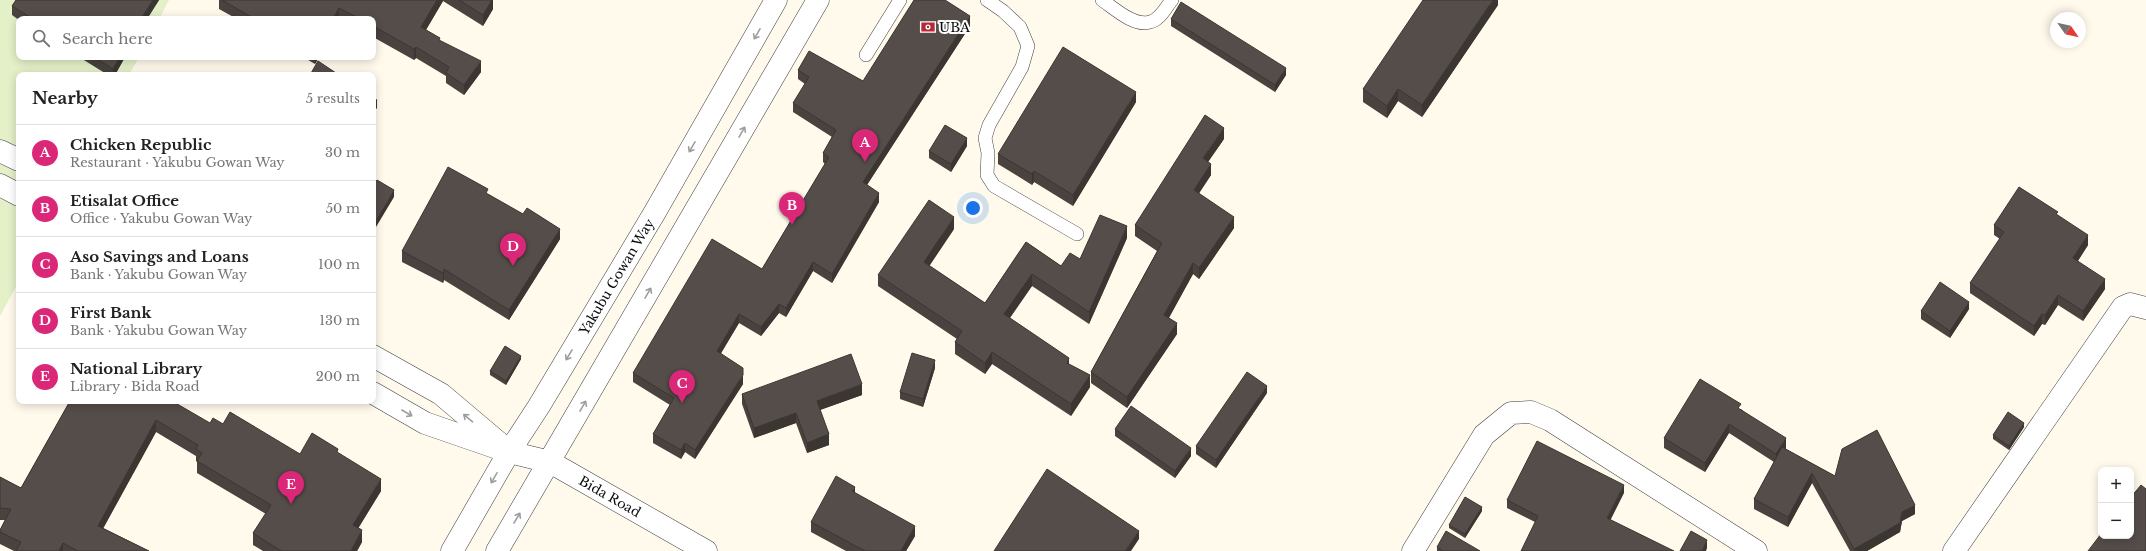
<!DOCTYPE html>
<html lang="en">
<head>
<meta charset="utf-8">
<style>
  :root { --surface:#fff; --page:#f2f2f2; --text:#222; --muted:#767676; --line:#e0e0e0; --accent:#db2777 }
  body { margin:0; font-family:"Libre Baskerville",serif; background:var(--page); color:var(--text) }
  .controls { position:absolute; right:12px; bottom:12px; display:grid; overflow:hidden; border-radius:8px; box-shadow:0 2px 10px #0003 }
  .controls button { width:36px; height:36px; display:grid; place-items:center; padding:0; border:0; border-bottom:1px solid var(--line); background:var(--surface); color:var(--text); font:20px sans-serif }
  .compass { position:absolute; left:2050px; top:12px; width:36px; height:36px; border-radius:50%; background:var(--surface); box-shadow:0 2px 10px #0003; rotate:124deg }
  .you { position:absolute; left:973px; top:208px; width:14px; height:14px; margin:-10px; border:3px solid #fff; border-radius:50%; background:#1a73e8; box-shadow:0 0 0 6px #1a73e833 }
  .badge { display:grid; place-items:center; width:26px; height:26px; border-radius:50%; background:var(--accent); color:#fff; font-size:13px; font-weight:700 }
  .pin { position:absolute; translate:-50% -33px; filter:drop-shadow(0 1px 2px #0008) }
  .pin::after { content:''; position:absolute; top:21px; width:14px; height:12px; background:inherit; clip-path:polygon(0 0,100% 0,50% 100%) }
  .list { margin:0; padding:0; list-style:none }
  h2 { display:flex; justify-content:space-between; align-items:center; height:52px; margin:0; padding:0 16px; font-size:17px }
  h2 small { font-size:13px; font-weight:400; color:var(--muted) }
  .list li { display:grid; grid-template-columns:26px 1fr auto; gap:12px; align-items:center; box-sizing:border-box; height:56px; padding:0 16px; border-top:1px solid var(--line) }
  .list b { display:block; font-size:15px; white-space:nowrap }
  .list p { margin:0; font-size:13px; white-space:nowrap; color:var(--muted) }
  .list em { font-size:13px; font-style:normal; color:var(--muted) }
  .icon { flex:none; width:22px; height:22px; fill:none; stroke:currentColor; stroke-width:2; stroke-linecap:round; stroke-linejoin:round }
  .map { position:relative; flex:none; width:2146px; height:551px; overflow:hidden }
  .search { position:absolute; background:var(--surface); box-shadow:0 2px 10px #0003; left:16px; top:16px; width:360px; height:44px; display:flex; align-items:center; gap:10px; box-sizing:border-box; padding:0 14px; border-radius:8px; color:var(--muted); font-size:15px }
  .panel { position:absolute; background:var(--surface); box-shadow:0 2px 10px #0003; left:16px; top:72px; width:360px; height:332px; border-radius:8px }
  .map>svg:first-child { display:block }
</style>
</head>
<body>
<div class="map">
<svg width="2146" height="551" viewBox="0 0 2146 551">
  <rect width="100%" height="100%" fill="#fffaec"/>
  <polygon fill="#e4f0c8" points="0,0 169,0 159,19 19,19 19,57 139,57 129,75 19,75 19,281 0,316"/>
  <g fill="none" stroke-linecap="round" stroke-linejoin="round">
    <defs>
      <g id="service">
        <polyline points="987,0 1003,11 1020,27 1028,46 1022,67 989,125 985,138 988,153 987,175 994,186 1077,234"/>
        <path d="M1102,0c12,8 32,27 48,22 10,-2 16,-15 22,-22"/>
        <polyline points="866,55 900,0"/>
      </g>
      <g id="minor">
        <path id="s1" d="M550,462l156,89"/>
        <polyline points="1413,551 1484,435 1511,413 1531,412 1550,420 1756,551"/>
        <polyline points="1954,551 2123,307 2130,304 2146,308"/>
      </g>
      <g id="tertiary">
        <polyline points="0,151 19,160"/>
        <polyline points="0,185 19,195"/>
        <polyline points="373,356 441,394 499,443"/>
        <polyline points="373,393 425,423 509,452 550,462"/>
        <path id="s2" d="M452,551l57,-99 30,-46 116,-194 121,-212"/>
        <polyline points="497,551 818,0"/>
      </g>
    </defs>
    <use href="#service" stroke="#3f3f3f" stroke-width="14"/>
    <use href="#minor" stroke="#3f3f3f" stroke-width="23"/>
    <use href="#tertiary" stroke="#3f3f3f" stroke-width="23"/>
    <use href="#service" stroke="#fff" stroke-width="13"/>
    <use href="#minor" stroke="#fff" stroke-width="22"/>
    <use href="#tertiary" stroke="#fff" stroke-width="22"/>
  </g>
  <g fill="#49423f">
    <polygon points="16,0 159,0 147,19 19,20 12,15 12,6"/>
    <polygon points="219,0 493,0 493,9 483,26 443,1 426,30 481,72 464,95 446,83 446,76 416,58 414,60 373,37 373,19 237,19 219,9"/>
    <polygon points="1498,0 1498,5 1422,117 1398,101 1387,118 1363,102 1363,89"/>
    <polygon points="1171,19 1286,75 1275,92 1171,26"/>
    <polygon points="970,26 867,185 879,202 832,283 813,271 786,317 779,313 761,336 739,323 721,353 743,384 695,459 685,452 681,459 653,443 653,434 670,405 633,382 633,373 762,269 825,164 823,162 823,153 832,137 793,112 793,103 805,84 798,79 798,70 863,81"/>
    <polygon points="79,57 125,57 115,75 108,75"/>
    <polygon points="303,57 319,57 315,64"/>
    <polygon points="1136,102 1073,206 1034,182 1032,185 998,164 998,154"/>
    <polygon points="1224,139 1208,162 1211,175 1199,193 1234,228 1199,279 1193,274 1169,318 1177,334 1127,408 1091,383 1091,372 1157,251 1135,236 1135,225"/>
    <polygon points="967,146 951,172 929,158 929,151"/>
    <polygon points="488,194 560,239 509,320 444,280 443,283 402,262 402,251"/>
    <polygon points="2058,215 2088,245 2078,261 2105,289 2083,321 2058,305 2045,325 2042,324 2034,336 1970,293 1970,283 2000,239 1994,235 1994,225"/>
    <polygon points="954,229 929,266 985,303 1026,242 1061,266 1080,259 1127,238 1089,324 1032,286 1010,318 1069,364 1090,387 1071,416 992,364 985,374 955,354 955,342 957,339 878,286 878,275"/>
    <polygon points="1969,309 1950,338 1921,319 1921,311"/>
    <polygon points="521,359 506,385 490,375 490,371"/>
    <polygon points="935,368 923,407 900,399 900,392"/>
    <polygon points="1267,393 1216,468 1196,454 1196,446"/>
    <polygon points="742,394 862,395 820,410 829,445 807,453 796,423 754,438 742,404"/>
    <polygon points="70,401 210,423 223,424 300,454 338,453 381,491 358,528 362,542 357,551 263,551 253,545 253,533 266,514 197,473 197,462 196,461 196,456 156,432 103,528 149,551 14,551 0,544 0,530 5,520 0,520 0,477 21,488"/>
    <polygon points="1741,409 1786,448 1785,449 1835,476 1915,514 1902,521 1900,532 1867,551 1850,551 1812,483 1788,527 1754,509 1754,499 1774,462 1729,433 1705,472 1664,448 1664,438"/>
    <polygon points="2024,427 2009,450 1993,439 1993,435"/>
    <polygon points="1115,429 1191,456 1175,478 1115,436"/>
    <polygon points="1624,493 1535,522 1507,508 1507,500"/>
    <polygon points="1482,511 1465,538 1449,528 1449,525"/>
    <polygon points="811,522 915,536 906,551 846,551 811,532"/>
    <polygon points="1437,547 1480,551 1437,551"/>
  </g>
  <g fill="#3c3633">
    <polygon points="153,0 159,0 147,19 141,19"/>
    <polygon points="437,0 443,0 443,1 421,38 421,27"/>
    <polygon points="492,0 493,0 493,9 483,26 483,15"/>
    <polygon points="1493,0 1498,0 1498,5 1422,117 1422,105"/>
    <polygon points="339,8 339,19 333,19"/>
    <polygon points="970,16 970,26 863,191 863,182"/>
    <polygon points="416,47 416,58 414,60 414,49"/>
    <polygon points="120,57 125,57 115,75 113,75 113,69"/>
    <polygon points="315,57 319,57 315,64"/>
    <polygon points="481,61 481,72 464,95 464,85"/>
    <polygon points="1286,68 1286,75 1275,92 1275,85"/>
    <polygon points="1398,89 1398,101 1387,118 1387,106"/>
    <polygon points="1136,92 1136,102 1073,206 1073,195"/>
    <polygon points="377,100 377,108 373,113 373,105"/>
    <polygon points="1224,128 1224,139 1203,169 1203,158"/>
    <polygon points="967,138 967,146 951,172 951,164"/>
    <polygon points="1211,164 1211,175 1194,201 1194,190"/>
    <polygon points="1034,171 1034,182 1032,185 1032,174"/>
    <polygon points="394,190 394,197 373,232 373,226"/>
    <polygon points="879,193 879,202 832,283 832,274"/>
    <polygon points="954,217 954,229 924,274 924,262"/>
    <polygon points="1234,217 1234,228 1199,279 1199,268"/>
    <polygon points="1127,226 1127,238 1089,324 1089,312"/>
    <polygon points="560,229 560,239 509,320 509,310"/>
    <polygon points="2088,235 2088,245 2073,268 2073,258"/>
    <polygon points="813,262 813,271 786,317 786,308"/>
    <polygon points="1193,263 1193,274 1164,326 1164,315"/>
    <polygon points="444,269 444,280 443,283 443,273"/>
    <polygon points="1032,274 1032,286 1004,326 1004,314"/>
    <polygon points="2105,279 2105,289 2083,321 2083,311"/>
    <polygon points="2058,295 2058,305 2045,325 2045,315"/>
    <polygon points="1969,302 1969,309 1950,338 1950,331"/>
    <polygon points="779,304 779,313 761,336 761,327"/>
    <polygon points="739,314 739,323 717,360 717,351"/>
    <polygon points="2042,314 2042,324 2034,336 2034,326"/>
    <polygon points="1177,323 1177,334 1127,408 1127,397"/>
    <polygon points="992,352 992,364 985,374 985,363"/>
    <polygon points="521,356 521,359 506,385 506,381"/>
    <polygon points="1069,358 1069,370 1067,363"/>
    <polygon points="935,360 935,368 923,407 923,399"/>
    <polygon points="743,375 743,384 695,459 695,450"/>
    <polygon points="1090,375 1090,387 1071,416 1071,404"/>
    <polygon points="862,384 862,395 817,411 817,401"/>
    <polygon points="1267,386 1267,393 1216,468 1216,460"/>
    <polygon points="796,413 796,423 754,438 754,428"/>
    <polygon points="156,420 156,432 98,538 98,526"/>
    <polygon points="2024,423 2024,427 2009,450 2009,446"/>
    <polygon points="1729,424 1729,433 1705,472 1705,463"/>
    <polygon points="829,434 829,445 807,453 807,443"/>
    <polygon points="1786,438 1786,448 1776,464 1776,454"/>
    <polygon points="685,443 685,452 681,459 681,450"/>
    <polygon points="1191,448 1191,456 1175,478 1175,471"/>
    <polygon points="1812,473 1812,483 1788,527 1788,517"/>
    <polygon points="381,479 381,491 353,537 353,525"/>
    <polygon points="1624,485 1624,493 1607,527 1607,518"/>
    <polygon points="855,487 855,497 852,491"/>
    <polygon points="1915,505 1915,514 1902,521 1900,532 1867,551 1854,551 1854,549 1902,512"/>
    <polygon points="1482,507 1482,511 1465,538 1465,534"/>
    <polygon points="915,526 915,536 906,551 901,551"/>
    <polygon points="362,530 362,542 357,551 351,551"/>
    <polygon points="1139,531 1139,539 1131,551 1125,551"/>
    <polygon points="1707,540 1707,548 1706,551 1702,551"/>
    <polygon points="63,543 63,551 59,551"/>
  </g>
  <g fill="#554d49" stroke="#3c3633">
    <polygon points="16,0 153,0 141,19 33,19 12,6"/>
    <polygon points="222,0 437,0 421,27 440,38 439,40 481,61 464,85 446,73 449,67 416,47 414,49 373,26 373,19 360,19 339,8 333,19 255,19"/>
    <polygon points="459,0 492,0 483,15"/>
    <polygon points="914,0 945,0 970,16 863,182 879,193 832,274 813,262 786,308 779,304 761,327 739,314 717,351 743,368 743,375 695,450 685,443 681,450 653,434 674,398 633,373 712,239 762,269 829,157 823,153 836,130 793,103 809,77 798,70 809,51 863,81"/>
    <polygon points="1423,0 1493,0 1422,105 1398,89 1387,106 1363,89"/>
    <polygon points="1181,2 1286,68 1275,85 1171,19"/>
    <polygon points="1063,47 1136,92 1073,195 1034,171 1032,174 998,154"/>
    <polygon points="94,57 120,57 113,69"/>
    <polygon points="318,61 339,75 310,75"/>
    <polygon points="373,98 377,100 373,105"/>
    <polygon points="1205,115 1224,128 1203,158 1211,164 1194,190 1234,217 1199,268 1193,263 1164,315 1177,323 1127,397 1091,372 1162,243 1135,225"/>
    <polygon points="945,125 967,138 951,164 929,151"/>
    <polygon points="448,167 488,189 486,193 523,214 527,208 560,229 509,310 444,269 443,273 402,251"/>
    <polygon points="377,180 394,190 373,226 373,187"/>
    <polygon points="2019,187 2058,212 2056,214 2088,235 2073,258 2105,279 2083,311 2058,295 2045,315 2042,314 2034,326 1970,283 2004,232 1994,225"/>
    <polygon points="929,200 954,217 924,262 985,303 1026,242 1061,266 1070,253 1080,259 1100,215 1127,226 1089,312 1032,274 1004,314 1069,358 1067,363 1090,375 1071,404 992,352 985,363 955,342 962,331 878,275"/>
    <polygon points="1940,282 1969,302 1950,331 1921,311"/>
    <polygon points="505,346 521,356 506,381 490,371"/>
    <polygon points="912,353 935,360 923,399 900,392"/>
    <polygon points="851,354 862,384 817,401 829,434 807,443 796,413 754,428 742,394"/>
    <polygon points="1247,372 1267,386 1216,460 1196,446"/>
    <polygon points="1700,379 1741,404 1738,408 1786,438 1776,454 1729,424 1705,463 1664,438"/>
    <polygon points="70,401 172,401 210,423 213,418 223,424 230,412 300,454 312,433 338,449 337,452 381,479 353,525 362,530 351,551 281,551 253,533 271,505 197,461 202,453 196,449 198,445 156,420 98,526 149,551 78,551 63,543 59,551 16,551 21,542 0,532 0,530 11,509 0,508 0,477 21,488"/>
    <polygon points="1131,406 1191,448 1175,471 1115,429"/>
    <polygon points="2008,412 2024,423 2009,446 1993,435"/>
    <polygon points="1877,430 1915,505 1902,512 1900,523 1854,549 1812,473 1788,517 1754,499 1782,447 1835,476 1842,449"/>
    <polygon points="1537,441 1624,485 1607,518 1674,551 1521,551 1538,516 1507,500"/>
    <polygon points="1047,469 1139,531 1125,551 994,551"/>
    <polygon points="836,476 855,487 852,491 915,526 901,551 865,551 811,522"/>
    <polygon points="2141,485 2146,489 2146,551 2088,551 2101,534 2101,536 2131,536 2131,497"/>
    <polygon points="1465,497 1482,507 1465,534 1449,525"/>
    <polygon points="1446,531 1480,551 1443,551 1437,547"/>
    <polygon points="1691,531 1707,540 1702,551 1680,551"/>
  </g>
  <defs><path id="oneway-shaft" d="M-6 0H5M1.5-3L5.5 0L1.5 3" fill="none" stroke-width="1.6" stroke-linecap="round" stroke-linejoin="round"/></defs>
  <g stroke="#9e9e9e">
    <use href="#oneway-shaft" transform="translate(757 34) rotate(120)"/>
    <use href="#oneway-shaft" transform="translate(742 132) rotate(-60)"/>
    <use href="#oneway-shaft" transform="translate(692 147) rotate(120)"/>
    <use href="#oneway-shaft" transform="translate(648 293) rotate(-60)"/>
    <use href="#oneway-shaft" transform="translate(569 355) rotate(121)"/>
    <use href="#oneway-shaft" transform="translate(583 406) rotate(-60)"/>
    <use href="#oneway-shaft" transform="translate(407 413) rotate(30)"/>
    <use href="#oneway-shaft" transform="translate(468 418) rotate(-140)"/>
    <use href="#oneway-shaft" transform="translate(494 478) rotate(120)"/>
    <use href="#oneway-shaft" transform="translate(517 518) rotate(-59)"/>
  </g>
  <defs>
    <symbol id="bank-bare" viewBox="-9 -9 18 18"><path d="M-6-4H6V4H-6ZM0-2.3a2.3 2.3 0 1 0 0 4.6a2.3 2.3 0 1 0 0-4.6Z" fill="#bb2636" stroke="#fff" stroke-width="2.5" paint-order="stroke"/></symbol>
  </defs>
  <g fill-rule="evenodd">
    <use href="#bank-bare" x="918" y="17" width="20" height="20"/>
  </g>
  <g text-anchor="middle" stroke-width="4" stroke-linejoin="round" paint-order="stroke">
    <g font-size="13" fill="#0c0c0c" stroke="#fff" text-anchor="start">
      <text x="939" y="32">UBA</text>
    </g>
    <g font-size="13" fill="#0c0c0c" stroke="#fff">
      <text dy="5" stroke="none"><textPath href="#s2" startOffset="320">Yakubu Gowan Way</textPath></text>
      <text dy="5" stroke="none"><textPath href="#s1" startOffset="69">Bida Road</textPath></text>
    </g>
  </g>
</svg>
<div class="controls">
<button>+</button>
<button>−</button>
</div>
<svg class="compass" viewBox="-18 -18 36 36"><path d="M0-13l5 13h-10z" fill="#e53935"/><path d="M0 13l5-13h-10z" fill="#767676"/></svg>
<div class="you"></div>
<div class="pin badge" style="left:865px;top:162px">A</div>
<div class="pin badge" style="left:792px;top:225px">B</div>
<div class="pin badge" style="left:682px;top:403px">C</div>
<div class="pin badge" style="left:513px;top:266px">D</div>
<div class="pin badge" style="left:291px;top:504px">E</div>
<div class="search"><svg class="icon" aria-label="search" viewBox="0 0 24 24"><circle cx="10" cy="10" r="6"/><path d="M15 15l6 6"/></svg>Search here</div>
<section class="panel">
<h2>Nearby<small>5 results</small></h2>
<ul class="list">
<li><span class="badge">A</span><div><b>Chicken Republic</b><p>Restaurant · Yakubu Gowan Way</p></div><em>30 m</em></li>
<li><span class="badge">B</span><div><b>Etisalat Office</b><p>Office · Yakubu Gowan Way</p></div><em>50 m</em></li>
<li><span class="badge">C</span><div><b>Aso Savings and Loans</b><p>Bank · Yakubu Gowan Way</p></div><em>100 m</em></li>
<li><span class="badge">D</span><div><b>First Bank</b><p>Bank · Yakubu Gowan Way</p></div><em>130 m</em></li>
<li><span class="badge">E</span><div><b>National Library</b><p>Library · Bida Road</p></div><em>200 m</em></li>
</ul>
</section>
</div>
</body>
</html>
